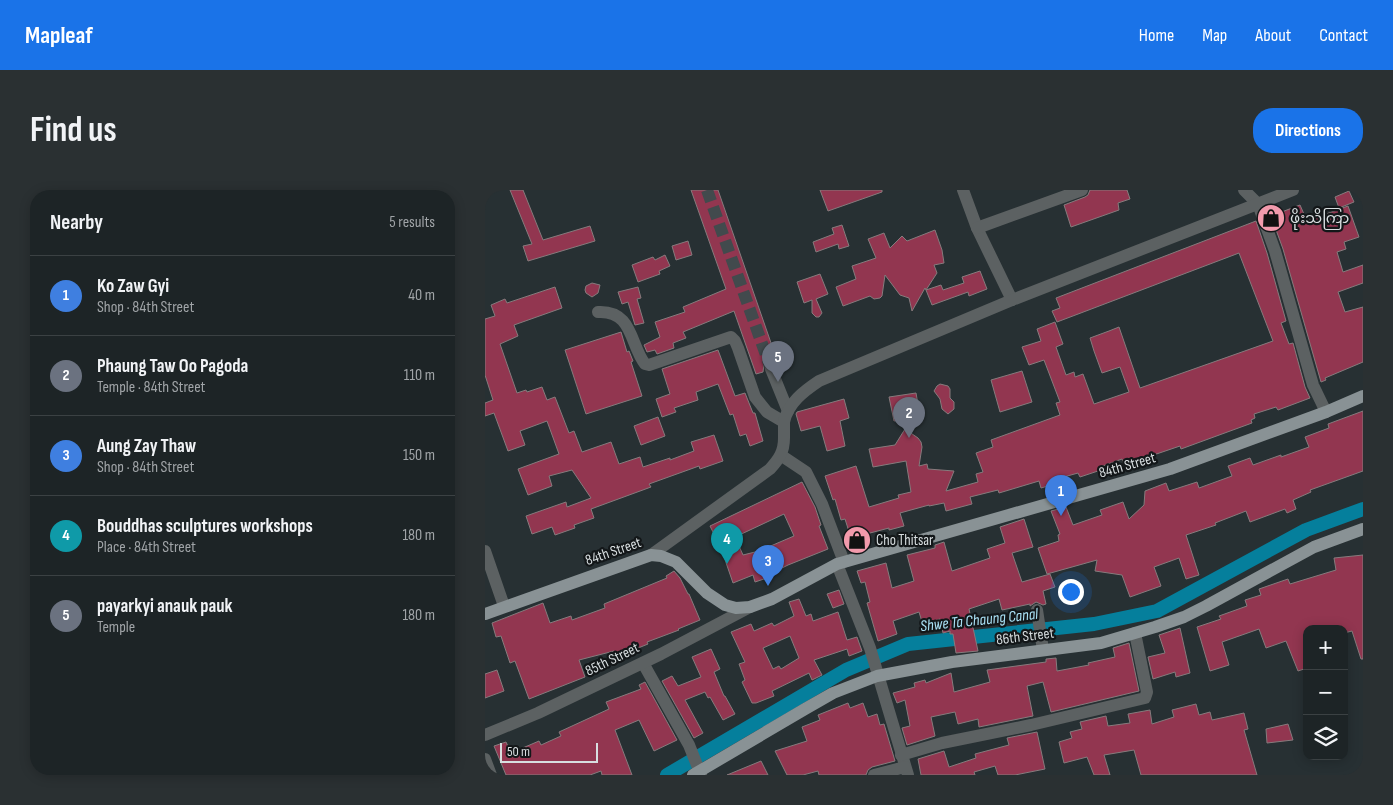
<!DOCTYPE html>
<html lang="en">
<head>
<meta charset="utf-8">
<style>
  :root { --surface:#1d2426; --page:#2a3032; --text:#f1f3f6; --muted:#a0a4a7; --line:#3b4143; --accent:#1a73e8 }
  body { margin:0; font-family:"Sofia Sans Condensed","Noto Sans Myanmar",sans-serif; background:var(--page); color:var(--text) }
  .controls { position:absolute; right:15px; bottom:15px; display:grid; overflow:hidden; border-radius:10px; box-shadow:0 2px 12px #0003 }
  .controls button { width:45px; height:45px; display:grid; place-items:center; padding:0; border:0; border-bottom:1px solid var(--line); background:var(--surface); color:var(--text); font:25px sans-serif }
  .scale { position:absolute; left:15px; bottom:12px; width:98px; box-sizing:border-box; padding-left:5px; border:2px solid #d8dee0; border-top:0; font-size:14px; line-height:18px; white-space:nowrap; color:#d8dee0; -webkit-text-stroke:4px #131719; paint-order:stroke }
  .you { position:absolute; left:585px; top:401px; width:18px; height:18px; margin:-12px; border:4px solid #fff; border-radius:50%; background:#1a73e8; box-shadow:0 0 0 8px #1a73e833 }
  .badge { display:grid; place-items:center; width:32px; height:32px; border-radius:50%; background:var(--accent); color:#fff; font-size:16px; font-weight:700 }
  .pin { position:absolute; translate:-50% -41px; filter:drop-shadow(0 1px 2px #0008) }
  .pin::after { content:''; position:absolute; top:26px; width:18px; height:15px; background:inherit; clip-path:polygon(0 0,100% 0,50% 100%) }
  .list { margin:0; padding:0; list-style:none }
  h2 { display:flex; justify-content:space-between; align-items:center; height:65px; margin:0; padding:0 20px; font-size:21px }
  h2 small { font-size:16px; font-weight:400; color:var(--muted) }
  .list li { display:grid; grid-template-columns:32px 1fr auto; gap:15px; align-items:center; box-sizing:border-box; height:80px; padding:0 20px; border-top:1px solid var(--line) }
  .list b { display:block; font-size:19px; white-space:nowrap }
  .list p { margin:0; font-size:16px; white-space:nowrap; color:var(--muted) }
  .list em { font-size:16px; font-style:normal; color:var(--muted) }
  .icon { flex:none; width:28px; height:28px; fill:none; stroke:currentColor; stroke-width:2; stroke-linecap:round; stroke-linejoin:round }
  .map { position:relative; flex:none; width:878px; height:585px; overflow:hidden; border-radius:20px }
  header { display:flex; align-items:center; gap:30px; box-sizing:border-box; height:70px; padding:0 25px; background:var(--accent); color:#fff }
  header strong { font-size:24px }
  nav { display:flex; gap:28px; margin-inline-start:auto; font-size:18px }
  .intro { display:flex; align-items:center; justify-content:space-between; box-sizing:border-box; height:120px; padding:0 30px }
  h1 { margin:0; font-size:35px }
  .button { padding:12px 22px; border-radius:20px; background:var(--accent); color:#fff; font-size:18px; font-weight:700 }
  main { display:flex; gap:30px; padding:0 30px }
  aside { flex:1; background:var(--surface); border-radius:20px; box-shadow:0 2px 12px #0003 }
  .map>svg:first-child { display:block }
</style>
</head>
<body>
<header>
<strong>Mapleaf</strong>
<nav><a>Home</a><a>Map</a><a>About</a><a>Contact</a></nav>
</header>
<div class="intro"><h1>Find us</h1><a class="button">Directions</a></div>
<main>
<aside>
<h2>Nearby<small>5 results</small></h2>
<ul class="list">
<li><span class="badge" style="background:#3f7fe0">1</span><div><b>Ko Zaw Gyi</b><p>Shop · 84th Street</p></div><em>40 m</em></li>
<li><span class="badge" style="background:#6b7280">2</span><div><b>Phaung Taw Oo Pagoda</b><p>Temple · 84th Street</p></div><em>110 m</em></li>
<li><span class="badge" style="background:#3f7fe0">3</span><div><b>Aung Zay Thaw</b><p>Shop · 84th Street</p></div><em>150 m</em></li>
<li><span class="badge" style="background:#0f9aa8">4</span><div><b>Bouddhas sculptures workshops</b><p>Place · 84th Street</p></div><em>180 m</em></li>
<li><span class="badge" style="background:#6b7280">5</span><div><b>payarkyi anauk pauk</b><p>Temple</p></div><em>180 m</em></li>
</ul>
</aside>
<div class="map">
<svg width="878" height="585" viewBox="0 0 878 585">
  <rect width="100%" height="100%" fill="#273033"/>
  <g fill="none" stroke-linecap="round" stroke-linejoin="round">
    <polyline stroke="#057f9c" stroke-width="14" points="182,585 361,480 423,454 609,434 672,421 821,340 878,319"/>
  </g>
  <g fill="#923650" stroke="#867b7d" fill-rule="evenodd">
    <polygon points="25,0 38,0 58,50 105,36 110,51 43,71 38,56 47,54"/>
    <polygon points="206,0 233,0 294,176 291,172 283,171 279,174 278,182 271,184 249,121 198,142 201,148 188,153 189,158 172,164 170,160 162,162 159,155 175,147 170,132 200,122 198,117 241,99"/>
    <polygon points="335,0 397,0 397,2 343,21"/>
    <polygon points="605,0 642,0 645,9 633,13 634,20 586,37 579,15 600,7 603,5"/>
    <polygon points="864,1 869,12 854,18 850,7"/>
    <polygon points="815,15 822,31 863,16 874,47 859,52 861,59 852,62 858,82 878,75 878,93 853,102 860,122 878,117 878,172 840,188 841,190 836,192 798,59 786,26"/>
    <polygon points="771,31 782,63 801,131 796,133 804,154 808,153 820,197 825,208 793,220 791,217 769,224 770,228 766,230 767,233 696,259 695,256 639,275 637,269 615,277 616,280 595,287 593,283 568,290 570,294 556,298 554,291 514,303 513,300 485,307 487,314 461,321 459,313 444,316 444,315 415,323 419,336 404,340 404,338 366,348 360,329 356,330 350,309 348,310 340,286 371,276 384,317 414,308 413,305 426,302 421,271 388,277 384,259 410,255 420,239 433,248 436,252 437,257 434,276 442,274 443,279 469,281 461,301 493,292 491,284 498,282 491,263 508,257 506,250 575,225 571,213 575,212 559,170 544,175 537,157 556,151 552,139 570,132 578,154 571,157 581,185 589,182 590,187 598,184 609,214 644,202 635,177 617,183 609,161 605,148 624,141 634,137 655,198 788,151 754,63 572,132 567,121 575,118 571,108"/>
    <polygon points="357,35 364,56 354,59 353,54 331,62 328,52 349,44 347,38"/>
    <polygon points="450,40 457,60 459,73 449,75 452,83 441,100 440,98 427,121 424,108 415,105 400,85 397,106 395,108 389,109 385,106 358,116 351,97 371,89 367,76 391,68 383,49 399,43 405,58 417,46 422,51"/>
    <polygon points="203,51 207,65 191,70 187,56"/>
    <polygon points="180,65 185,76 174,81 175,84 153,92 147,75 168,67 170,70"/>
    <polygon points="495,81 502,99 484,106 483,102 447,115 441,100 456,95 458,100 479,93 477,87"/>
    <polygon points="335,84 343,104 331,109 337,123 334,127 331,127 327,123 327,110 319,113 312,92"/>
    <polygon points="107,93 115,95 113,103 107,107 101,103 100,100 101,96"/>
    <polygon points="70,97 77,118 29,135 33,146 15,154 32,203 41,200 42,202 57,197 62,210 70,207 84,243 89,241 97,262 126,252 134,274 155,267 158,277 185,268 185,270 209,261 206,252 229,245 238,271 215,279 214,276 164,294 166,297 106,319 109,328 89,335 90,338 70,345 67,337 47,344 41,326 81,312 82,317 106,308 87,280 64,286 67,296 43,305 33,279 74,264 62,231 35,241 40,255 23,261 9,223 0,226 0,213 8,210 0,185 0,129 10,126 6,115 20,109 22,113"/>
    <polygon points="153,97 156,108 152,109 159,133 150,135 143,112 137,114 133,102"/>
    <polygon points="136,142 142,162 144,161 148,171 146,172 157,206 101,224 80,160"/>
    <polygon points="233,160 250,206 260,203 268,223 270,223 278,251 265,256 261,244 255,246 248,224 245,225 233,194 211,202 213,210 189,218 191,222 177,227 171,209 185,204 177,179"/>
    <polygon points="537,181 547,212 515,222 506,190"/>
    <polygon points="455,194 463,196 465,199 465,208 469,212 469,219 463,224 457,219 455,209 449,201 452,196"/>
    <polygon points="431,203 435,226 409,231 404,207"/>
    <polygon points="359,209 364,228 355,231 360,256 342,261 335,236 316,241 311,224 312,222"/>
    <polygon points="878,221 878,281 825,300 826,302 808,310 811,319 802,323 800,319 765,332 761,321 730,333 731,335 701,345 714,385 701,389 694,368 669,377 676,396 645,407 637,385 610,381 612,370 562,384 553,358 574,351 573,345 575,344 566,321 581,317 588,335 617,325 615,320 638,312 644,329 659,315 660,301 681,293 684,301 712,292 714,298 747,286 743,276 765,268 768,275 796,265 796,267 824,257 820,247 844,238 843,234"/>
    <polygon points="173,227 180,246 156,255 149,236"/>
    <path d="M317,292l13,25 6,18 -2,1 9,23 -40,16 -22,11 1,2 -12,4 -2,-7 -20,8 -12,-35 -11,-22zM299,324l10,22 -35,15 -16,4 -8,-18z"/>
    <polygon points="539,329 548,357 527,363 537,392 565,384 570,397 558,401 561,414 558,415 551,412 545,416 545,414 517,420 514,409 484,419 493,461 471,463 468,444 465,444 465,441 458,443 455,429 438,435 434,422 408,431 412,444 393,451 382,413 385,412 380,392 376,393 372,381 401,373 407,398 429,391 422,365 450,358 450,355 459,352 467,381 505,368 502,359 520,353 515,337"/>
    <polygon points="878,365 878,469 876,469 867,441 859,443 859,439 822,439 822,478 813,481 801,451 781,458 774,439 737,452 744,475 725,481 712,437 736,429 734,426 762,416 760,410 776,405 774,399 803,389 805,394 851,380 849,368"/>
    <polygon points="189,381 195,388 203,404 204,404 215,430 193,439 194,440 162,452 163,454 131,467 129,461 94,470 100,487 44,509 30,471 25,473 16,446 11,447 7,433 58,413 65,433 86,426 87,430 120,418 119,414 182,388 181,386"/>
    <polygon points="354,400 359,414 348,418 342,404"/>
    <path d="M314,409l7,17 5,-2 2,7 25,-9 9,28 10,-3 5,14 -13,5 -2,-7 -33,11 8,15 -10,5 -3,-7 -37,18 2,5 -18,7h-4l-10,-21 3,-2 -6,-16 6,-2 -14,-30 20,-8 3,7 18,-8 2,3 20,-10 -5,-14zM305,446l9,22 -18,11 -2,-3 -6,3 -10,-21z"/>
    <polygon points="695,438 705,483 691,487 690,482 668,489 663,467 680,463 674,445"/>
    <polygon points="644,453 654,501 566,522 558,492 542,496 548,526 494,537 493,529 473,534 470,522 446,527 450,546 422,555 417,538 425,536 420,510 412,513 408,503 430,497 429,493 440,490 441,493 466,483 469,502 505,492 502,480 561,472 561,469 571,468 572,481 604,475 603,473 630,467 628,458"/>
    <polygon points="226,459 235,479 229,482 239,506 240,506 250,524 238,530 225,507 223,508 220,502 200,510 218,543 209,548 177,491 187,486 193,496 216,487 207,467"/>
    <polygon points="12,480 19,501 0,508 0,484"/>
    <polygon points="160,492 192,550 169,561 154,530 130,540 147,585 117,585 116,581 105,585 21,585 9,556 21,552 26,563 54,551 56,555 76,546 74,542 124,519 121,512 156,499 154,495"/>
    <polygon points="363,513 365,518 378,513 383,527 392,524 395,535 399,534 410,571 387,577 383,580 381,585 334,585 333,581 318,585 302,585 290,561 322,551 317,537 335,530 333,525"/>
    <polygon points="711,514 714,525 725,522 727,530 759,523 763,539 759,540 772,585 656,585 649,560 619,565 625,585 609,585 602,567 579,573 574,552 587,548 585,542 597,539 595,532 621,526 623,536 645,533 643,524 665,520 667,534 689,527 687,520"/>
    <polygon points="803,534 808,550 782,553 781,539"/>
    <polygon points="552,542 560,579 530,585 513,585 510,576 489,582 490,585 436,585 433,569 459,561 464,577 491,568 490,564 524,555 522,548"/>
    <polygon points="276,571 283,585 242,585"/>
  </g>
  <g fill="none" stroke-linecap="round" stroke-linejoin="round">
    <polyline stroke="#424a4d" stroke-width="12" stroke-dasharray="12 6" stroke-linecap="butt" points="222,0 286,179"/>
    <g stroke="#5c6162" stroke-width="12">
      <polyline points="478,0 492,38 527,110"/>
      <polyline points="759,0 773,14 790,61 828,195 841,222"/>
      <polyline points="492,38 597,0"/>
      <path d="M113,122c35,-2 32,33 47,52l4,1 82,-28 4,4 3,7 17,49 12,15 17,10"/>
      <polyline points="286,179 303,221"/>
      <polyline points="297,266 321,282 337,314 359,372"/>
      <polyline points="0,361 19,416"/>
      <path d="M166,365l119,-86c9,-10 14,-17 14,-31 0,-5 0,-11 0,-16 4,-19 20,-31 35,-41l193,-81 281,-110"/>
      <polyline points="352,374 385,458 423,585"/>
      <polyline points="552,420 558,460"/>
      <polyline points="158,473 204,555 216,585"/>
      <polyline points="0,545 53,523 176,464 265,417"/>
      <polyline points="416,565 457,553 546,535 660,508 662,502 650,443"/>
      <polyline points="0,569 6,585"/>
      <polyline points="389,585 420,577"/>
    </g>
    <g stroke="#899295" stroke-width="12">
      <polyline points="0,424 166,365 176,366 191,372 222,403 240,415 251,418 265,417 287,409 352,374 685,279 841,222 878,206"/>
      <polyline points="208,585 320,519 348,503 392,486 467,472 616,453 670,437 699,427 721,416 829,357 878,339"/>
    </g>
  </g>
  <defs>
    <symbol id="shop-disc" viewBox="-11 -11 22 22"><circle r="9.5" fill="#f29aac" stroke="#131719"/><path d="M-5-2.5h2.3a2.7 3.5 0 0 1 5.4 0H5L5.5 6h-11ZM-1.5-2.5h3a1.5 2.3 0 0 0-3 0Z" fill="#111"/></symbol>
  </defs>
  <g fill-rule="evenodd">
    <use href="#shop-disc" x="770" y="12" width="32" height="32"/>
    <use href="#shop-disc" x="356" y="334" width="32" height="32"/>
  </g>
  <g text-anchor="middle" stroke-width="4.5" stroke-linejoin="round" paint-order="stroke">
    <g font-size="15" fill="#d8dee0" stroke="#131719" text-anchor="start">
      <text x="805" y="33">ဖိုးသိကြာ</text>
      <text x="391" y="355">Cho Thitsar</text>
    </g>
    <g font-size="15" fill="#d8dee0" stroke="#131719">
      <text transform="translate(642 275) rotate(-16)" y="5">84th Street</text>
      <text transform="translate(128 361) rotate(-19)" y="5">84th Street</text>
      <text transform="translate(540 446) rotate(-7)" y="5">86th Street</text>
      <text transform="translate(127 469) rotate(-26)" y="5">85th Street</text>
    </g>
    <g font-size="16" font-style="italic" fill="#a9e0f4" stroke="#131719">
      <text transform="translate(494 429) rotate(-6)" y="6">Shwe Ta Chaung Canal</text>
    </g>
  </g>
</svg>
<div class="controls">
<button>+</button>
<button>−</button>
<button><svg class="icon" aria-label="layers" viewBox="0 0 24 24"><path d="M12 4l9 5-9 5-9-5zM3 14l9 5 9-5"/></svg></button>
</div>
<div class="scale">50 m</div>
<div class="you"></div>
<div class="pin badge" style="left:576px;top:326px;background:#3f7fe0">1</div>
<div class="pin badge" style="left:424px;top:248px;background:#6b7280">2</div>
<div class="pin badge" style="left:283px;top:396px;background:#3f7fe0">3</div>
<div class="pin badge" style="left:242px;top:374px;background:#0f9aa8">4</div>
<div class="pin badge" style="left:293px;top:192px;background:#6b7280">5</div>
</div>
</main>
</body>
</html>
